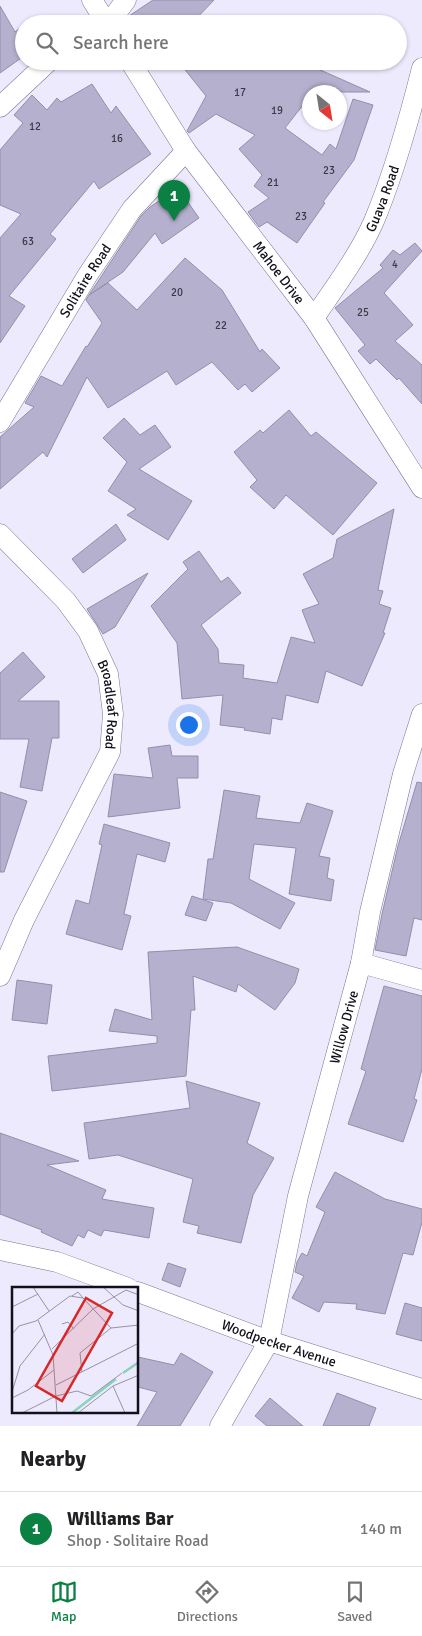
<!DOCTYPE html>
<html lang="en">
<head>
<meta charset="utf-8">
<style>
  :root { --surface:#fff; --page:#f6f6f6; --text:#202124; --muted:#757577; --line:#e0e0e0; --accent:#0b8043 }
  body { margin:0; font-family:Signika,sans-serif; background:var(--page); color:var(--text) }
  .compass { position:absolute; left:302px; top:85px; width:45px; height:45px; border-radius:50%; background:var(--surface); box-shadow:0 1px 4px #0004; rotate:150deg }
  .you { position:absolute; left:188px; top:724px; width:18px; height:18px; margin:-12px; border:4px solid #fff; border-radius:50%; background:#1a73e8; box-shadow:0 0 0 8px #1a73e833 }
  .badge { display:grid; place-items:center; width:32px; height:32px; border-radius:50%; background:var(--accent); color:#fff; font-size:16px; font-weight:700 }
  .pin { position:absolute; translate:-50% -41px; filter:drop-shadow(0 1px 2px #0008) }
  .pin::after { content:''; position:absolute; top:26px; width:18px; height:15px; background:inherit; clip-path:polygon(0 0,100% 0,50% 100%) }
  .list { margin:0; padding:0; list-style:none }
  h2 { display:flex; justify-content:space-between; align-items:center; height:65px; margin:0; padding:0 20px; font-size:21px }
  h2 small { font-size:16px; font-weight:400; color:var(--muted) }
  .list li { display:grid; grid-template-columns:32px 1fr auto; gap:15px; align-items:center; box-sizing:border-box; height:75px; padding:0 20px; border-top:1px solid var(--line) }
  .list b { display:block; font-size:19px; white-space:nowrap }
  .list p { margin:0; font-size:16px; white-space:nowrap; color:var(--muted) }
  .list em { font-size:16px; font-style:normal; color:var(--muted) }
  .icon { flex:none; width:28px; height:28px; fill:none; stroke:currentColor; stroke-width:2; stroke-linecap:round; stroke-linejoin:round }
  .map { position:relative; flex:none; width:422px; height:1426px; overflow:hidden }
  .search { position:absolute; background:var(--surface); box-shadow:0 1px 4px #0004; left:15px; right:15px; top:15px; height:55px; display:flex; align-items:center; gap:12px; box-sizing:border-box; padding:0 18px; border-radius:28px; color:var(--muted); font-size:19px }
  .sheet { height:140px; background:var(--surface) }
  nav { display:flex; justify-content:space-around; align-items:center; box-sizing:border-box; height:70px; border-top:1px solid var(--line); background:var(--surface); font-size:14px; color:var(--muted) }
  nav a { display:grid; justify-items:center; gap:2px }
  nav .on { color:var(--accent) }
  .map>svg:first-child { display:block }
</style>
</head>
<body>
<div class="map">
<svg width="422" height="1426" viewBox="0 0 422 1426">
  <rect width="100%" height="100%" fill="#eeeafe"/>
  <g fill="#b6b0cf" stroke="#948eab">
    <polygon points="153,0 214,0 191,24 123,24 129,16"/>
    <polygon points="0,6 15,32 24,25 24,56 0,73"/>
    <polygon points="178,61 300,61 370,92 326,92 316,88 312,92 310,92 310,96 285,128 322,155 330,144 336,149 353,99 373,105 354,160 323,202 325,203 297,243 267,222 259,227 248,212 269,198 254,186 262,175 239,149 255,135 216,114 189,133 187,131 206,96"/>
    <polygon points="92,84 111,113 116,106 151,154 99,189 94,181 50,234 56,239 9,296 25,306 0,343 0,238 21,214 0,205 0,150 23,123 14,115 32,95 47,110 57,98 61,102"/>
    <polygon points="178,188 199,218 162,244 155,233 123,272 89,295 141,216 150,207"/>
    <polygon points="415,243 422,251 384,293 413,325 395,341 422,365 422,404 399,378 397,380 376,359 370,364 358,351 365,345 335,308 383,268 380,265 393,250 400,255"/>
    <polygon points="185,258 222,290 260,352 262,349 280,368 252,392 245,384 238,390 212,362 176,385 167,371 108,408 87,377 47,457 43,452 0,489 0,437 34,407 25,403 41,376 62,386 86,346 87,347 102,323 86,300 89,295 108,283 137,310"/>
    <polygon points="289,410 311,436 316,432 377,483 333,535 286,495 274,509 250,487 257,480 234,452 260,430 263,433"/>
    <polygon points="124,418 140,435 155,425 171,447 139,469 192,501 168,540 127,515 136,509 108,491 127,462 103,438"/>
    <polygon points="394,509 378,590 383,591 379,604 391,608 383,633 385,633 362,686 326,671 318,703 286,695 282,720 272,718 270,734 244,730 245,728 220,725 223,695 182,699 177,643 151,606 188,569 183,562 199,551 221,582 228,577 241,593 201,625 218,649 219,663 244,665 243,678 277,683 291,637 315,643 302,610 319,604 303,574 333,558 337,539"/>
    <polygon points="116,524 126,540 83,573 72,559"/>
    <polygon points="148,573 115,627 103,634 87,609"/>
    <polygon points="23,652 45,677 18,701 59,701 59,738 52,738 42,791 20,787 29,739 0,739 0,673"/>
    <polygon points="170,745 172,756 198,756 198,778 177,778 180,808 108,817 114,774 153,778 148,748"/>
    <polygon points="417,782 422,783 422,920 414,918 406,956 375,950 382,914 398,846"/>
    <polygon points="224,790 260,796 256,818 300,823 307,803 333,811 319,856 330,858 327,878 334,880 331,901 289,894 296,848 254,844 249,879 295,903 280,929 231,903 203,899 208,859 213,859"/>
    <polygon points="0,792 27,801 4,872 0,872"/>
    <polygon points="104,824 170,843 165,862 137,854 124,914 131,916 122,950 66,934 76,900 89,904 102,845 99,844"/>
    <polygon points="192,896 213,903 206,921 185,915"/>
    <polygon points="237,947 299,969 295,983 275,1010 238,984 236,992 193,976 195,1010 191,1010 186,1076 52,1091 48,1056 157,1043 157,1036 109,1031 115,1009 152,1020 148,952"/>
    <polygon points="17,980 52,985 47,1024 12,1020"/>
    <polygon points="384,986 422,996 422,1069 414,1099 417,1100 403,1142 348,1124 366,1071 361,1069"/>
    <polygon points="186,1081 260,1103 247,1143 274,1158 253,1195 241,1243 197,1233 199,1226 183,1222 193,1179 118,1155 89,1159 84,1123 190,1108"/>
    <polygon points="0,1133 79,1161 47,1165 106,1190 102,1199 154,1208 149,1238 104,1230 101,1236 88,1230 84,1238 78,1235 72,1246 41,1232 42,1230 0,1214"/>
    <polygon points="335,1172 385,1199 422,1209 422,1222 413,1255 403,1253 385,1314 356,1309 357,1304 324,1302 319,1312 292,1298 304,1276 295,1272 297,1262 302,1253 307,1256 325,1212 316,1207"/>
    <polygon points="168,1263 186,1269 180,1287 162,1280"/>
    <polygon points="405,1303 422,1308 422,1341 396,1334"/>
    <polygon points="181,1353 213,1372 180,1426 137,1426 157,1392 138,1387 138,1357 174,1365"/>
    <polygon points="337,1393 376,1408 369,1426 323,1426"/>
    <polygon points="270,1398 303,1426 267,1426 255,1416"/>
  </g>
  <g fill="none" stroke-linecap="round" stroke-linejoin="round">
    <defs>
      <g id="street">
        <polyline points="92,0 107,24"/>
        <polyline points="108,24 126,0"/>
        <path id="s1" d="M130,61l56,90 128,167 108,170"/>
        <polyline points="0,107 49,61"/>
        <path id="s2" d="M314,318c21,-31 45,-63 60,-97 21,-50 35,-101 48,-153"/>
        <path id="s3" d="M0,422l87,-146 45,-67 54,-58"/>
        <path id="s4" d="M0,534l66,67 22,30 20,43 5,40 -3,38 -86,168 -24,56"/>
        <polyline points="361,963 422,980"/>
        <polyline points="0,1250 57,1262 128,1288"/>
        <path id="s5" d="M138,1292l131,49 153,48"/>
        <path id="s6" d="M220,1426l49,-85 29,-145 63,-233 9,-51 33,-138 19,-60"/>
      </g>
    </defs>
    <use href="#street" stroke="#7a7591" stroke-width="21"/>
    <use href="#street" stroke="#fff" stroke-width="20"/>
  </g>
  <g text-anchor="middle" stroke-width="4.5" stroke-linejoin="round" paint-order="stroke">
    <g font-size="11" fill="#3b3847">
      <text x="240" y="96">17</text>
      <text x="277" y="114">19</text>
      <text x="35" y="130">12</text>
      <text x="117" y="142">16</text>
      <text x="329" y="174">23</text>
      <text x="273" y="186">21</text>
      <text x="301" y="220">23</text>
      <text x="28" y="245">63</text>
      <text x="395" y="268">4</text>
      <text x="177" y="296">20</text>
      <text x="363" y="316">25</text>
      <text x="221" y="329">22</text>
    </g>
    <g font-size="14" fill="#12101a" stroke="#fafafa">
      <text dy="5" stroke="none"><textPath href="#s2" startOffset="138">Guava Road</textPath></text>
      <text dy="5" stroke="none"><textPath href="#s1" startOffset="259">Mahoe Drive</textPath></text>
      <text dy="5" stroke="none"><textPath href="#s3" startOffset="165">Solitaire Road</textPath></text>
      <text dy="5" stroke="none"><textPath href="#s4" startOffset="209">Broadleaf Road</textPath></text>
      <text dy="5" stroke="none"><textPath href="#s6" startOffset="421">Willow Drive</textPath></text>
      <text dy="5" stroke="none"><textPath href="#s5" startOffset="150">Woodpecker Avenue</textPath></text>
    </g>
  </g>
  <g transform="translate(12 1287)">
    <rect width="126" height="126" fill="#eeeafe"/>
    <path fill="none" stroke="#88d4ba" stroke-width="2.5" d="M111,86l16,-11M60,126l44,-34"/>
    <path fill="none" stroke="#9693a3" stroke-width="1" d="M21,0l16,24M91,0l20,18 16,6M60,9l6,-4 5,6M0,20l26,-13M26,33l15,35 4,58M50,37l6,-2 6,7M0,47l7,-8 17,-5 34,-25 13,2 28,30 28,-3M40,62l41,-40 33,-19 13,5M70,85l-2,-19 31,-25M44,98l83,-42M101,99l12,27M0,105l8,-26 25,-32M0,111l16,-8 26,-20M10,126l34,-17 21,-5 14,5 31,-23M66,126l35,-27 26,-11"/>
    <path fill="#d62828" fill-opacity="0.15" stroke="#d62828" stroke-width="2.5" d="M74,11l26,15 -50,88 -26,-15z"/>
    <rect width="126" height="126" fill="none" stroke="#12101a" stroke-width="2.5"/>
  </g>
</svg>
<svg class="compass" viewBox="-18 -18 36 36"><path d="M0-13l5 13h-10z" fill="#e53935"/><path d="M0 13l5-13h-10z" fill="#757577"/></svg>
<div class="you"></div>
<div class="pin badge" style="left:174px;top:221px">1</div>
<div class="search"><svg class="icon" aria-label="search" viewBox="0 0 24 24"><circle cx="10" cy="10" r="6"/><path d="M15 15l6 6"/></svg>Search here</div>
</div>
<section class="sheet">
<h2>Nearby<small></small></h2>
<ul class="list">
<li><span class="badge">1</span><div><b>Williams Bar</b><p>Shop · Solitaire Road</p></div><em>140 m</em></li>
</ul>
</section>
<nav>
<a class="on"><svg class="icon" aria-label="map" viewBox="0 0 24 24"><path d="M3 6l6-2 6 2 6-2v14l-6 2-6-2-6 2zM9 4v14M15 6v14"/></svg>Map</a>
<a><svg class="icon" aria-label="directions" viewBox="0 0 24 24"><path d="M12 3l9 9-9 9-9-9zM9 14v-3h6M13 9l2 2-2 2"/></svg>Directions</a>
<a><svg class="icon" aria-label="saved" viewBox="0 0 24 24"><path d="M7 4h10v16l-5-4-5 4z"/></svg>Saved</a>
</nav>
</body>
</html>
